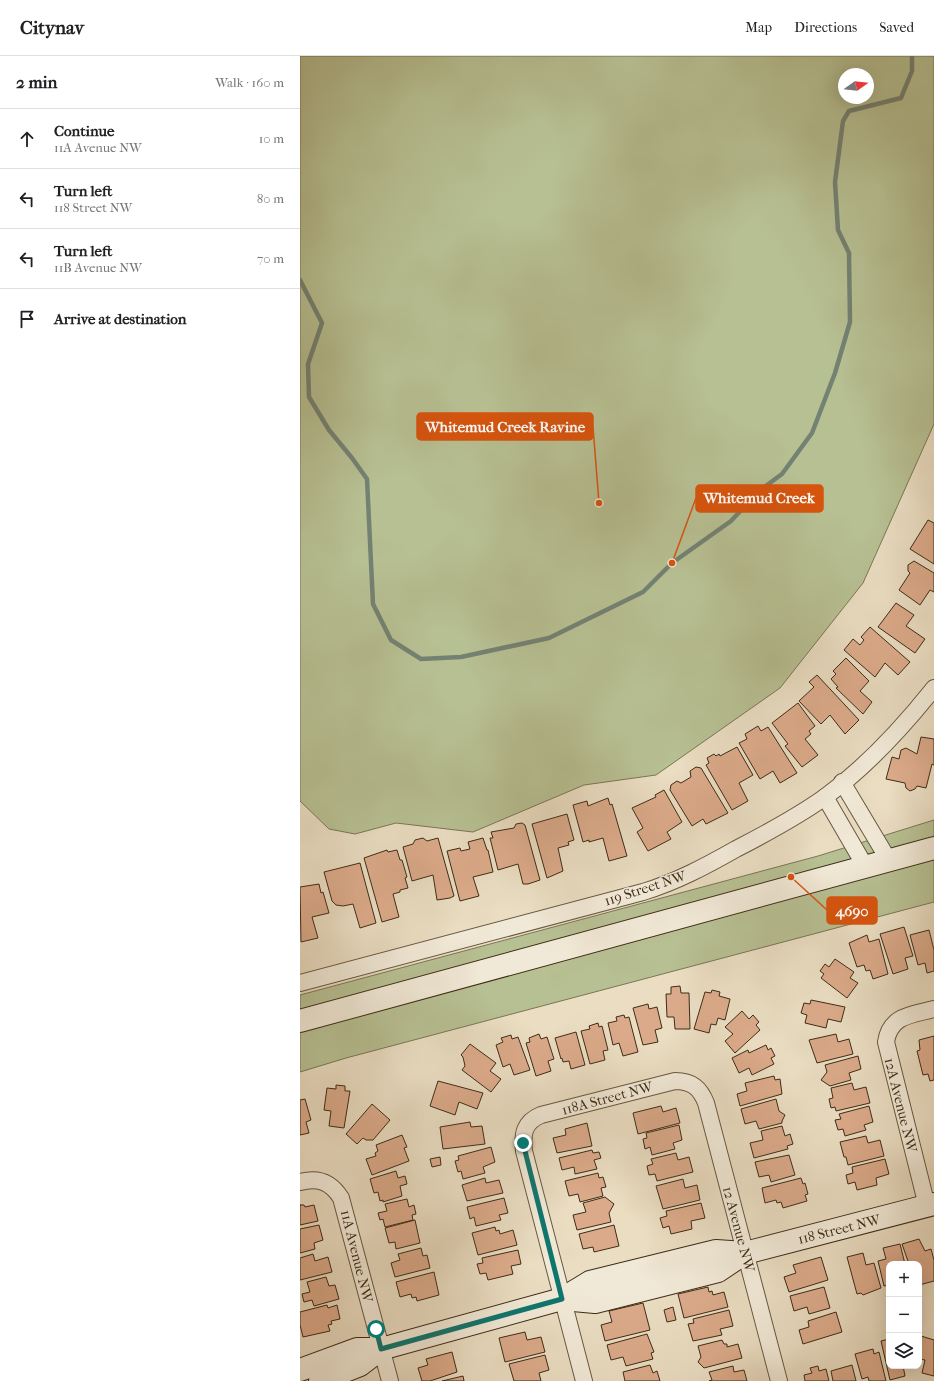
<!DOCTYPE html>
<html lang="en">
<head>
<meta charset="utf-8">
<style>
  :root { --surface:#fff; --page:#f6f6f6; --text:#202124; --muted:#757577; --line:#e0e0e0 }
  body { margin:0; font-family:"IM FELL French Canon",serif; background:var(--page); color:var(--text) }
  .controls { position:absolute; right:12px; bottom:12px; display:grid; overflow:hidden; border-radius:8px; box-shadow:0 4px 16px #0002 }
  .controls button { width:36px; height:36px; display:grid; place-items:center; padding:0; border:0; border-bottom:1px solid var(--line); background:var(--surface); color:var(--text); font:20px sans-serif }
  .compass { position:absolute; left:538px; top:12px; width:36px; height:36px; border-radius:50%; background:var(--surface); box-shadow:0 4px 16px #0002; rotate:75deg }
  .stop { position:absolute; width:12px; height:12px; margin:-9px; border:3px solid #0f766e; border-radius:50%; background:#fff }
  .stop.end { background:#0f766e; border-color:#fff; box-shadow:0 1px 4px #0008 }
  .list { margin:0; padding:0; list-style:none }
  h2 { display:flex; justify-content:space-between; align-items:center; height:52px; margin:0; padding:0 16px; font-size:17px }
  h2 small { font-size:13px; font-weight:400; color:var(--muted) }
  .list li { display:grid; grid-template-columns:26px 1fr auto; gap:12px; align-items:center; box-sizing:border-box; height:60px; padding:0 16px; border-top:1px solid var(--line) }
  .list b { display:block; font-size:15px; white-space:nowrap }
  .list p { margin:0; font-size:13px; white-space:nowrap; color:var(--muted) }
  .list em { font-size:13px; font-style:normal; color:var(--muted) }
  .icon { flex:none; width:22px; height:22px; fill:none; stroke:currentColor; stroke-width:2; stroke-linecap:round; stroke-linejoin:round }
  .map { position:relative; flex:none; width:634px; height:1325px; overflow:hidden }
  header { display:flex; align-items:center; gap:24px; box-sizing:border-box; height:56px; padding:0 20px; background:var(--surface); border-bottom:1px solid var(--line) }
  header strong { font-size:19px }
  nav { display:flex; gap:22px; margin-inline-start:auto; font-size:14px }
  main { display:flex }
  aside { flex:1; background:var(--surface) }
  .map>svg:first-child { display:block }
</style>
</head>
<body>
<header>
<strong>Citynav</strong>
<nav><a>Map</a><a>Directions</a><a>Saved</a></nav>
</header>
<main>
<aside>
<h2>2 min<small>Walk · 160 m</small></h2>
<ul class="list">
<li><svg class="icon" aria-label="ahead" viewBox="0 0 24 24"><path d="M12 20V5M6 11l6-6 6 6"/></svg><div><b>Continue</b><p>11A Avenue NW</p></div><em>10 m</em></li>
<li><svg class="icon" aria-label="left" viewBox="0 0 24 24"><path d="M17 20v-9H6M10 6l-5 5 5 5"/></svg><div><b>Turn left</b><p>118 Street NW</p></div><em>80 m</em></li>
<li><svg class="icon" aria-label="left" viewBox="0 0 24 24"><path d="M17 20v-9H6M10 6l-5 5 5 5"/></svg><div><b>Turn left</b><p>11B Avenue NW</p></div><em>70 m</em></li>
<li><svg class="icon" aria-label="arrive" viewBox="0 0 24 24"><path d="M6 21V4h12l-3 4 3 4H6"/></svg><div><b>Arrive at destination</b></div></li>
</ul>
</aside>
<div class="map">
<svg width="634" height="1325" viewBox="0 0 634 1325">
  <rect width="100%" height="100%" fill="#eaddc2"/>
  <filter id="stains"><feTurbulence type="fractalNoise" baseFrequency=".005" numOctaves="4"/><feColorMatrix values="0 0 0 0 .2 0 0 0 0 .09 0 0 0 0 .02 0 0 0 .5 -.17"/></filter>
  <radialGradient id="worn" r=".72"><stop offset=".6" stop-color="#630" stop-opacity="0"/><stop offset="1" stop-color="#630" stop-opacity=".3"/></radialGradient>
  <g fill="#b7c093" stroke="#7a7655" fill-rule="evenodd">
    <path d="M0,0h634v368l-71,159 -83,105 -124,87 -72,10 -111,47 -77,-9 -41,11 -26,-5 -29,-28zM544,18h24v24h-24z"/>
    <polygon points="634,764 634,846 46,1002 0,1016 0,939 518,800"/>
  </g>
  <g fill="none" stroke-linecap="round" stroke-linejoin="round">
    <polyline stroke="#748273" stroke-width="4.5" points="0,224 22,267 8,308 9,341 29,374 52,402 67,423 73,548 91,584 121,603 161,601 249,582 343,536 372,507 431,465 459,435 482,418 512,377 535,317 550,266 549,197 538,174 535,126 543,65 549,55 601,42 612,15 612,0"/>
  </g>
  <g fill="#dbaa8a" stroke="#3e2c17">
    <polygon points="628,464 634,467 634,508 610,493"/>
    <polygon points="614,505 634,517 634,536 630,534 620,549 599,534 610,517 608,515 608,509"/>
    <polygon points="596,547 614,559 606,570 625,583 615,597 578,571"/>
    <polygon points="570,571 610,606 598,619 585,607 575,621 544,594 553,583 560,589 564,584 561,581"/>
    <polygon points="546,602 569,625 560,635 572,646 563,658 536,632 538,631 531,623 536,618 533,615"/>
    <polygon points="517,619 559,664 545,678 530,659 521,668 499,645 514,631 509,626"/>
    <polygon points="498,647 515,670 509,675 511,678 505,683 518,699 502,711 485,690 488,688 472,667"/>
    <polygon points="458,670 461,675 468,671 497,717 480,727 473,715 460,723 439,687 447,683 445,678"/>
    <polygon points="621,681 634,683 634,709 632,708 626,732 617,730 615,733 610,735 606,732 605,727 586,723 592,701 599,703 601,694 606,692 617,698"/>
    <polygon points="437,691 453,719 439,727 448,745 432,754 406,709 409,707 407,702 414,698 416,700 419,698 420,700"/>
    <polygon points="396,711 401,712 428,757 406,768 403,763 392,770 370,734 371,729 377,725 381,727 391,721 390,715"/>
    <polygon points="364,734 382,766 367,776 371,783 348,795 337,776 343,772 332,752 356,741 355,739"/>
    <polygon points="308,742 310,749 312,748 327,800 309,805 303,782 289,786 289,784 283,786 273,749 287,745 288,750"/>
    <polygon points="267,758 274,784 268,786 269,789 258,792 263,815 247,822 232,768"/>
    <polygon points="222,767 225,769 240,824 228,828 223,828 218,808 198,814 190,782 193,782 191,776 214,772 216,768"/>
    <polygon points="123,782 127,785 138,782 154,840 150,842 137,844 133,819 112,825 103,791 113,788 115,784"/>
    <polygon points="183,782 187,794 188,794 193,816 173,821 179,840 160,845 147,795 160,792 161,795 170,793 168,786"/>
    <polygon points="87,794 88,796 97,794 100,804 102,804 107,821 105,822 108,832 100,834 100,836 93,838 99,861 82,866 64,802"/>
    <polygon points="60,807 76,867 60,872 53,848 43,850 36,849 32,845 24,816"/>
    <polygon points="19,828 21,837 23,836 29,857 12,861 18,882 1,886 0,831"/>
    <polygon points="604,871 613,900 605,902 608,913 593,918 580,878"/>
    <polygon points="629,874 634,894 634,915 627,917 625,907 618,909 610,879"/>
    <polygon points="567,879 569,886 579,883 588,918 573,923 570,914 566,915 564,909 557,911 549,887"/>
    <polygon points="535,903 554,916 550,922 558,927 547,942 521,922 524,918 520,915 525,908 529,911"/>
    <polygon points="380,930 381,937 389,937 390,973 375,973 374,961 367,961 366,938 371,938 371,931"/>
    <polygon points="412,934 420,936 419,940 430,943 425,964 418,962 416,969 411,968 409,977 394,973 405,936 411,937"/>
    <polygon points="511,944 545,951 541,966 528,963 526,972 505,967 507,959 501,957 504,947 510,948"/>
    <polygon points="348,948 349,953 357,951 362,972 355,974 358,986 343,989 333,952"/>
    <polygon points="442,955 449,963 453,959 459,966 456,969 460,974 435,997 425,985 433,978 425,971"/>
    <polygon points="324,959 325,962 329,961 338,996 323,1000 319,987 313,989 308,967 317,965 316,961"/>
    <polygon points="298,967 299,971 302,970 308,994 303,995 305,1004 290,1008 281,975 290,973 289,970"/>
    <polygon points="276,976 285,1009 271,1013 269,1005 263,1006 262,1002 261,1003 255,982"/>
    <polygon points="239,978 241,983 247,981 254,1003 248,1005 251,1015 236,1020 226,987 230,986 229,982"/>
    <polygon points="536,978 538,986 549,983 553,998 517,1007 509,984"/>
    <polygon points="211,979 212,983 218,981 230,1014 214,1019 210,1008 203,1011 196,989 203,986 201,982"/>
    <polygon points="634,980 634,1024 630,1025 628,1018 623,1019 617,995 620,994 619,984"/>
    <polygon points="170,988 196,1007 190,1015 201,1023 191,1036 162,1014 165,1010 163,1001 161,999"/>
    <polygon points="466,989 468,994 471,992 475,1000 471,1002 474,1008 452,1019 449,1012 439,1017 432,1002 448,994 449,997"/>
    <polygon points="558,1000 561,1013 549,1017 551,1024 530,1030 521,1024 527,1016 525,1009"/>
    <polygon points="474,1020 475,1024 480,1023 482,1038 440,1050 437,1038 447,1035 445,1027"/>
    <polygon points="138,1025 183,1037 177,1053 159,1046 155,1059 130,1050"/>
    <polygon points="552,1027 554,1034 566,1031 570,1047 536,1055 535,1051 531,1052 529,1043 533,1042 531,1032"/>
    <polygon points="36,1029 45,1030 45,1035 50,1035 44,1072 29,1070 31,1055 24,1054 27,1032 36,1033"/>
    <polygon points="5,1043 11,1064 6,1066 9,1077 0,1079 0,1044"/>
    <polygon points="476,1043 479,1055 485,1059 482,1065 482,1067 459,1073 456,1065 445,1068 441,1053"/>
    <polygon points="72,1048 90,1064 73,1084 66,1084 63,1082 57,1088 46,1078"/>
    <polygon points="361,1050 363,1056 376,1052 380,1067 338,1078 333,1057"/>
    <polygon points="569,1050 573,1066 564,1069 566,1074 545,1080 543,1073 538,1074 535,1064 541,1063 539,1058"/>
    <polygon points="170,1066 171,1071 182,1070 185,1088 143,1093 140,1071"/>
    <polygon points="287,1067 292,1090 257,1097 253,1082 266,1079 265,1073"/>
    <polygon points="379,1069 382,1084 373,1087 375,1093 352,1099 350,1091 345,1093 343,1083 347,1082 346,1077"/>
    <polygon points="482,1070 485,1080 490,1078 493,1088 487,1090 488,1093 454,1102 450,1087 463,1084 461,1075"/>
    <polygon points="102,1079 107,1091 104,1092 109,1105 72,1119 66,1103 76,1100 75,1097 78,1095 76,1089"/>
    <polygon points="566,1080 568,1087 580,1084 584,1100 548,1109 546,1101 544,1101 540,1086"/>
    <polygon points="191,1091 195,1106 183,1111 185,1117 163,1123 161,1115 158,1116 155,1105 159,1104 158,1100"/>
    <polygon points="292,1094 293,1097 299,1096 301,1102 294,1104 297,1113 275,1118 274,1111 262,1114 259,1102"/>
    <polygon points="376,1097 378,1104 389,1101 393,1116 357,1125 355,1118 349,1119 347,1110 353,1108 351,1103"/>
    <polygon points="489,1099 495,1119 471,1126 469,1119 459,1121 455,1106"/>
    <polygon points="140,1101 141,1109 132,1111 130,1103"/>
    <polygon points="585,1103 589,1118 576,1122 577,1129 557,1134 555,1126 548,1128 546,1119 553,1117 552,1111"/>
    <polygon points="96,1115 98,1122 105,1120 107,1128 100,1130 102,1140 83,1146 83,1144 80,1145 78,1136 74,1137 70,1123"/>
    <polygon points="298,1117 299,1122 303,1121 306,1131 301,1132 303,1140 280,1146 278,1138 269,1140 265,1125"/>
    <polygon points="185,1122 186,1127 199,1124 203,1137 167,1145 162,1129"/>
    <polygon points="501,1122 503,1128 505,1127 508,1138 505,1139 507,1145 483,1152 481,1146 477,1147 476,1144 465,1147 462,1132"/>
    <polygon points="383,1123 385,1132 397,1129 400,1144 363,1153 356,1130"/>
    <polygon points="305,1141 314,1148 309,1157 311,1166 277,1174 273,1159 286,1156 283,1147"/>
    <polygon points="204,1142 208,1157 199,1159 201,1164 176,1170 174,1161 170,1163 167,1151"/>
    <polygon points="107,1143 109,1151 114,1149 116,1158 112,1159 113,1164 85,1171 83,1163 80,1164 78,1157 87,1155 85,1148"/>
    <polygon points="401,1147 405,1162 391,1165 392,1173 371,1178 369,1170 363,1172 360,1162 367,1160 366,1155"/>
    <polygon points="0,1148 0,1149 4,1149 5,1151 14,1149 18,1165 0,1169"/>
    <polygon points="115,1164 120,1187 96,1193 95,1186 89,1187 85,1172"/>
    <polygon points="19,1169 23,1184 14,1187 15,1193 0,1197 0,1173"/>
    <polygon points="314,1169 319,1190 294,1196 293,1191 283,1193 279,1178"/>
    <polygon points="195,1171 196,1175 199,1174 200,1178 213,1174 217,1189 178,1199 172,1177"/>
    <polygon points="619,1183 625,1195 631,1193 634,1204 634,1225 619,1229 619,1208 609,1208 602,1188"/>
    <polygon points="600,1188 605,1208 589,1208 589,1229 584,1230 578,1205 586,1203 583,1192"/>
    <polygon points="121,1192 123,1200 127,1199 130,1212 95,1221 91,1207 100,1204 98,1198"/>
    <polygon points="218,1194 221,1208 211,1210 213,1218 188,1224 186,1217 180,1218 177,1208 183,1207 182,1202"/>
    <polygon points="563,1197 566,1209 574,1207 581,1232 563,1239 561,1237 557,1238 547,1201"/>
    <polygon points="13,1198 15,1205 28,1201 32,1216 0,1224 0,1202"/>
    <polygon points="521,1201 528,1224 489,1236 484,1221 496,1217 493,1209"/>
    <polygon points="134,1216 139,1239 117,1245 116,1241 112,1242 111,1238 100,1241 96,1226"/>
    <polygon points="26,1221 29,1230 35,1229 39,1243 14,1250 12,1244 4,1246 2,1238 10,1236 7,1226"/>
    <polygon points="408,1231 409,1236 412,1235 413,1239 424,1236 428,1251 384,1262 378,1238"/>
    <polygon points="524,1231 530,1252 509,1258 507,1251 494,1255 490,1240"/>
    <polygon points="343,1247 350,1274 305,1285 301,1269 312,1266 309,1255"/>
    <polygon points="27,1249 28,1252 37,1249 40,1263 31,1265 32,1268 28,1269 30,1275 3,1281 0,1269 0,1256"/>
    <polygon points="373,1251 376,1264 367,1266 364,1254"/>
    <polygon points="429,1254 433,1270 420,1273 422,1279 393,1285 388,1268 394,1267 393,1263"/>
    <polygon points="536,1256 542,1276 503,1288 499,1274 509,1271 508,1265"/>
    <polygon points="225,1276 227,1284 241,1281 245,1296 205,1306 199,1282"/>
    <polygon points="347,1278 354,1296 351,1297 353,1303 326,1310 323,1301 311,1304 307,1289"/>
    <polygon points="621,1280 634,1284 634,1320 622,1317 625,1304 619,1303 619,1288"/>
    <polygon points="589,1283 589,1310 603,1310 605,1320 590,1324 581,1285"/>
    <polygon points="422,1284 424,1288 427,1288 427,1291 438,1288 442,1302 404,1312 398,1306 401,1301 398,1290"/>
    <polygon points="573,1293 574,1298 579,1296 586,1325 569,1325 568,1321 562,1323 555,1298"/>
    <polygon points="152,1296 157,1316 130,1325 122,1325 118,1312 128,1309 126,1303"/>
    <polygon points="245,1299 249,1314 239,1317 241,1325 214,1325 209,1308"/>
    <polygon points="350,1309 353,1317 357,1315 360,1325 325,1325 323,1316"/>
    <polygon points="552,1309 556,1325 533,1325 531,1315"/>
    <polygon points="433,1310 434,1316 444,1314 447,1325 409,1325 412,1324 409,1316"/>
    <polygon points="518,1310 519,1315 526,1313 529,1325 505,1325 504,1319 512,1317 510,1312"/>
    <polygon points="163,1320 164,1325 142,1325"/>
  </g>
  <g fill="none" stroke-linecap="round" stroke-linejoin="round">
    <defs>
      <g id="street">
        <polyline points="542,726 588,803"/>
        <polyline points="525,741 565,810"/>
        <path d="M0,927l343,-91c33,-10 63,-26 93,-43 31,-16 61,-32 89,-52 41,-30 78,-70 109,-109"/>
        <path d="M0,1126c18,-5 31,0 41,16l49,183"/>
        <path d="M627,1150l-41,-164c4,-27 26,-27 48,-33"/>
        <path d="M284,1325l-60,-230c-2,-17 0,-29 17,-36l134,-34c17,0 25,7 31,22l73,278"/>
      </g>
      <g id="secondary">
        <polyline points="0,965 634,792"/>
        <polyline points="262,1243 295,1246 418,1215 445,1197"/>
        <polyline points="0,1314 57,1293 81,1293 262,1243 290,1226 416,1195 445,1197 634,1148"/>
        <polyline points="20,1325 60,1309 81,1293"/>
      </g>
    </defs>
    <use href="#street" stroke="#695842" stroke-width="18"/>
    <use href="#secondary" stroke="#3e2c17" stroke-width="24"/>
    <use href="#street" stroke="#f1e9d7" stroke-width="16"/>
    <use href="#secondary" stroke="#f1e9d7" stroke-width="22"/>
  </g>
  <g fill="none" stroke-linecap="round" stroke-linejoin="round">
    <polyline stroke="#0f766e" stroke-width="5" points="76,1273 81,1293 262,1243 223,1087"/>
  </g>
  <g text-anchor="middle" stroke-width="3" stroke-linejoin="round" paint-order="stroke">
    <g font-size="14" fill="#3e2c17" stroke="#f1e9d7">
      <text transform="translate(345 832) rotate(-18)" y="5">119 Street NW</text>
      <text transform="translate(307 1042) rotate(-15)" y="5">118A Street NW</text>
      <text transform="translate(601 1049) rotate(76)" y="5">12A Avenue NW</text>
      <text transform="translate(439 1173) rotate(75)" y="5">12 Avenue NW</text>
      <text transform="translate(539 1173) rotate(-14)" y="5">118 Street NW</text>
      <text transform="translate(57 1200) rotate(76)" y="5">11A Avenue NW</text>
    </g>
  </g>
  <path fill="none" stroke="#d7540d" stroke-width="1.5" d="M299 447L293 371M372 507L396 442M491 821L527 854"/>
  <g fill="#d7540d" stroke="#f1e9d7" stroke-width="1.5">
    <circle cx="299" cy="447" r="4"/>
    <circle cx="372" cy="507" r="4"/>
    <circle cx="491" cy="821" r="4"/>
  </g>
  <g fill="#d7540d" stroke="#d7540d" stroke-width="1.5">
    <rect x="117" y="357" width="176" height="27" rx="4"/>
    <rect x="396" y="429" width="127" height="27" rx="4"/>
    <rect x="527" y="841" width="50" height="27" rx="4"/>
  </g>
  <g font-size="15" text-anchor="middle" font-weight="bold" fill="#fff">
    <text x="205" y="376">Whitemud Creek Ravine</text>
    <text x="459" y="447">Whitemud Creek</text>
    <text x="552" y="860">4690</text>
  </g>
  <rect width="100%" height="100%" filter="url(#stains)"/>
  <rect width="100%" height="100%" fill="url(#worn)"/>
</svg>
<div class="controls">
<button>+</button>
<button>−</button>
<button><svg class="icon" aria-label="layers" viewBox="0 0 24 24"><path d="M12 4l9 5-9 5-9-5zM3 14l9 5 9-5"/></svg></button>
</div>
<svg class="compass" viewBox="-18 -18 36 36"><path d="M0-13l5 13h-10z" fill="#e53935"/><path d="M0 13l5-13h-10z" fill="#757577"/></svg>
<div class="stop" style="left:76px;top:1273px"></div>
<div class="stop end" style="left:223px;top:1087px"></div>
</div>
</main>
</body>
</html>
